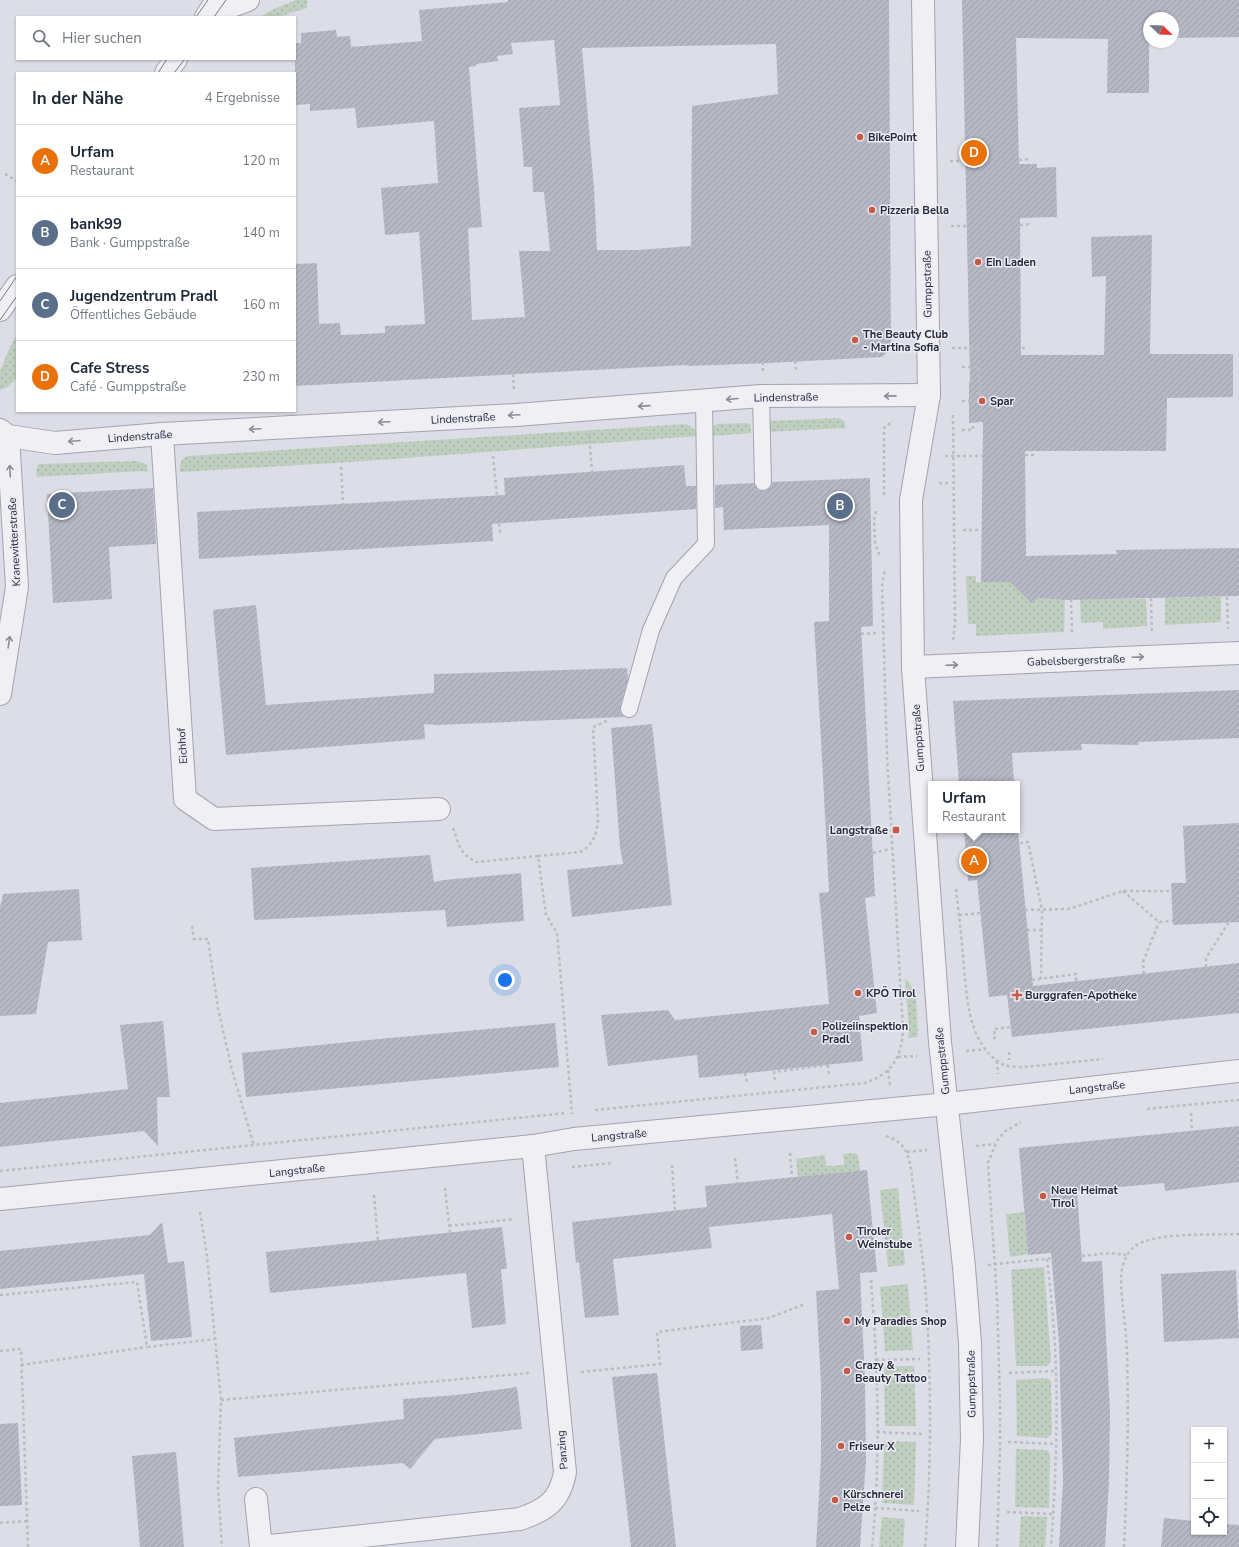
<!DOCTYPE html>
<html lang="de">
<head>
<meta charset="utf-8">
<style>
  :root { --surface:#fff; --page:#f6f6f7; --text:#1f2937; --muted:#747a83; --line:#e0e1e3; --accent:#b45309 }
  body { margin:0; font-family:"Nunito Sans",sans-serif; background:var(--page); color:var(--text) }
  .controls { position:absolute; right:12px; bottom:12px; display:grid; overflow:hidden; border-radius:0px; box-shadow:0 1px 3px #0004 }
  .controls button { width:36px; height:36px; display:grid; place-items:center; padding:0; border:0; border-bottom:1px solid var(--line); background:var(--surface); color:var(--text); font:20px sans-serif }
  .compass { position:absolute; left:1143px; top:12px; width:36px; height:36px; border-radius:50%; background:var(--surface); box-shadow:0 1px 3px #0004; rotate:113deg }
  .you { position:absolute; left:505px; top:980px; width:14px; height:14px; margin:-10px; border:3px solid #fff; border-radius:50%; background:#1a73e8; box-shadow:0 0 0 6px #1a73e833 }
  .badge { display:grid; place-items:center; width:26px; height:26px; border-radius:50%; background:var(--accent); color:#fff; font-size:13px; font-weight:700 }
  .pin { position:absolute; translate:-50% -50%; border:2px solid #fff; box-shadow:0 1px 4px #0006 }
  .popup { position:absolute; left:928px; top:781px; width:92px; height:52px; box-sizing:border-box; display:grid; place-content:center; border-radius:0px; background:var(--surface); filter:drop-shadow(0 1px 3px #0005); font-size:13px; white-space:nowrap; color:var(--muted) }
  .popup b { font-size:15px; color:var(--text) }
  .popup::after { content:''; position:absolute; left:50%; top:100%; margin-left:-8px; border:8px solid transparent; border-top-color:var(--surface) }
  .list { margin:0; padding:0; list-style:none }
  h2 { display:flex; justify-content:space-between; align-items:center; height:52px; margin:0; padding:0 16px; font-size:17px }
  h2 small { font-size:13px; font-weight:400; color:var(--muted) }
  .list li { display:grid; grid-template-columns:26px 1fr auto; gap:12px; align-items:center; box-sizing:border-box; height:72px; padding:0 16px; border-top:1px solid var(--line) }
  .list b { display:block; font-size:15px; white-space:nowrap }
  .list p { margin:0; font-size:13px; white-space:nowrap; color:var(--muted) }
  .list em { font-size:13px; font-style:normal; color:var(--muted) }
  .icon { flex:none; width:22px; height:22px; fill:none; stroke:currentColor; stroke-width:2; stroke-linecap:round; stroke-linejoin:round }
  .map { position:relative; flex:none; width:1239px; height:1547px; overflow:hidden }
  .search { position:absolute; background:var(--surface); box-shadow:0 1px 3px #0004; left:16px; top:16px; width:280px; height:44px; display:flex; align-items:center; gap:10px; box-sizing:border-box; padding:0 14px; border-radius:0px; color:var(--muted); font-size:15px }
  .panel { position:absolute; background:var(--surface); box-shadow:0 1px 3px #0004; left:16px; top:72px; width:280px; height:340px; border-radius:0px }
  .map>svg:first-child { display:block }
</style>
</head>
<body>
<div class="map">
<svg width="1239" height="1547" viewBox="0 0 1239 1547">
  <defs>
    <pattern id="grass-dots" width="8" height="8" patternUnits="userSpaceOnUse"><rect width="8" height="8" fill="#becfbf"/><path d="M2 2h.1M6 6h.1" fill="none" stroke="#a3b2a5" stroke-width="1.8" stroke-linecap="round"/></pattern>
    <pattern id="building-hatch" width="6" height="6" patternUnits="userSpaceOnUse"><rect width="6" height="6" fill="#b7b8c5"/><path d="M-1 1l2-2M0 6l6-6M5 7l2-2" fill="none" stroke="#9d9eaa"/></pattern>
  </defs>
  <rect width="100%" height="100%" fill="#dcdde6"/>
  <g fill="url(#grass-dots)">
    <polygon points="296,0 307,0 307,8 278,17 259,17 274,9"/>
    <polygon points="17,335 17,378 8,387 0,390 0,371 10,347"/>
    <polygon points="839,418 844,421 846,428 766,432 767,424 770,421"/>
    <polygon points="748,423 751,425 751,433 713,436 713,427 717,424"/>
    <path d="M686,424c6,3 10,6 12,12l-346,26 -172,10c-1,-7 1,-14 8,-16z"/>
    <path d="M136,461l10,3 2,8 -6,-1 -105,6c-1,-4 -1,-9 2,-13z"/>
    <polygon points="966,576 976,576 976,582 1025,582 1018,590 1032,604 1038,598 1065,600 1064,632 976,636 976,624 968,624"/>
    <polygon points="1221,597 1221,622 1165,625 1165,598"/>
    <polygon points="1080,599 1146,599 1147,626 1103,629 1103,622 1081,623"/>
    <polygon points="905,979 909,982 916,994 918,1037 908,1038 909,1028"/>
    <polygon points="855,1153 858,1155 860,1171 798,1177 796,1159 825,1155 826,1166 844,1165 843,1154"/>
    <polygon points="898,1188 905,1265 888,1267 880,1190"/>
    <polygon points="1024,1212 1028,1254 1010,1257 1006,1214"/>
    <polygon points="1044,1267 1051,1361 1047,1366 1016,1366 1011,1270"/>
    <polygon points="908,1284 913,1350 885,1351 880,1287"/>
    <polygon points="914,1366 916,1426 885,1426 884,1367"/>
    <polygon points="1047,1378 1051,1381 1052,1433 1048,1438 1017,1436 1016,1380"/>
    <polygon points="884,1441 916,1442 914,1505 882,1503"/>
    <polygon points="1016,1449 1047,1450 1050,1453 1049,1508 1015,1507"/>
    <polygon points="1021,1516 1047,1517 1045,1547 1019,1547"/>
    <polygon points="882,1517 905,1519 903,1547 879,1547"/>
  </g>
  <g fill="url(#building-hatch)" fill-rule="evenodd">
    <path d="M508,0h381l2,349 -9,8 -114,6 -80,3 -1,-1 -392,21v-122l22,-1 2,61 21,-1 1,12 44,-2v-7l40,-2 -6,-92 -34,3 -4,-47 57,-5 -4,-62 -77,7 -2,-20 -45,3v-7l-15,1v-62h6v-10l35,-3 1,7 13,-1 1,11 71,-6 -3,-31 89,-8zM554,40l6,65 -41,3 5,59h8l1,25h11l6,59h-31l6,66 -53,3 -4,-92 14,-1 -13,-160 7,-1v-2l22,-3 -1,-5 16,-2 -2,-11zM776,44l2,50 -86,12 -1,140 -53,4h-41l-3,-62 -12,-140z"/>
    <polygon points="962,0 1239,0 1239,37 1173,38 1173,18 1149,18 1149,93 1107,93 1108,39 1016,38 1019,164 1037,164 1037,168 1056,167 1057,217 1020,218 1021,355 1104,355 1106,276 1092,277 1091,237 1152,235 1150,354 1233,354 1233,397 1167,398 1166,451 1025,451 1026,556 1117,554 1116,550 1239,548 1239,596 1065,600 1038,598 1032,604 1010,582 981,582 983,422 969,423 969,382 970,382"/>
    <polygon points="684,465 686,486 696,486 696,509 492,524 493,541 199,559 197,512 505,495 504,478"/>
    <polygon points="870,478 873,626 861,627 875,896 865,898 877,1013 859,1016 863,1061 699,1078 697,1055 608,1066 601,1015 668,1010 675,1020 829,1004 819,893 829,892 821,739 814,622 829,621 829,525 724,530 723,507 715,508 715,485 754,483 758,490 764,491 771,487 772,482"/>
    <polygon points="153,488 156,544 109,547 112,599 53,603 47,494"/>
    <polygon points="256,605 266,705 434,693 434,674 627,668 628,679 620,707 620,712 624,717 438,725 424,724 425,739 226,755 213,610"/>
    <polygon points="1239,690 1239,738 1138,742 1139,745 1081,744 1082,750 1012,753 1014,784 959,784 953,701"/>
    <polygon points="652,724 672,905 572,917 567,870 623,864 620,847 611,728"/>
    <polygon points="1239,823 1239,922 1173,925 1171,883 1186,883 1183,826"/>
    <polygon points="964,830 1018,830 1033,986 1239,963 1239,1013 1012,1037 1007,995 989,997 977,880 968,881"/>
    <polygon points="430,855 434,882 444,880 521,873 524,921 447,927 445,910 254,920 251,868"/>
    <polygon points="79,889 82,940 48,942 36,1014 0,1016 0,908 3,894"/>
    <polygon points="163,1021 170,1097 157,1097 158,1146 144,1131 0,1147 0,1103 128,1089 120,1025"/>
    <polygon points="555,1023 559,1067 246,1097 242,1053 368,1040"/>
    <polygon points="1239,1126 1239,1182 1165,1191 1164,1183 1077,1191 1082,1262 1102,1261 1110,1411 1109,1481 1105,1547 1059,1547 1063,1481 1059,1343 1051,1253 1028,1255 1019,1148"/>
    <polygon points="867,1170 877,1272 860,1273 865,1381 866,1459 860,1547 816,1547 821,1459 821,1384 816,1291 839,1289 832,1214 709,1227 712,1248 613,1259 619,1315 585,1318 579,1262 576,1263 572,1222 707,1207 705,1186"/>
    <polygon points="162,1222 168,1263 184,1261 192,1337 151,1341 144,1274 0,1289 0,1251 150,1235"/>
    <polygon points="502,1227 507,1269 501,1269 506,1324 472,1328 466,1273 270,1293 266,1252"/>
    <polygon points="1236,1270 1239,1338 1164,1342 1161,1274"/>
    <polygon points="761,1325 763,1349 741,1351 740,1326"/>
    <polygon points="657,1373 676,1547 631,1547 612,1377"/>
    <polygon points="517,1387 522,1429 435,1439 410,1469 403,1463 238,1477 234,1438 404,1419 403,1399 457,1395"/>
    <polygon points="18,1423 22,1505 0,1506 0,1424"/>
    <polygon points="176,1452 184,1547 140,1547 132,1456"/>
    <polygon points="1164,1518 1194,1521 1194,1532 1224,1532 1224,1524 1239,1525 1239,1547 1161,1547"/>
  </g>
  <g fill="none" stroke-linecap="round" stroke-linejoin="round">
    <defs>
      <g id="service">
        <polyline points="761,396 763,482"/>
        <polyline points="629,709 651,630 674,578 706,544 704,401"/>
      </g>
      <g id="minor">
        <polyline points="923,0 929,395 911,500 913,667 940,1042 964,1267 970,1343 972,1439 967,1547"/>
        <polyline points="208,15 248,0"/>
        <polyline points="0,430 8,436 55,443 162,434 516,415 761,396 929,395"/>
        <polyline points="162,434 185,799 214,819 439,809"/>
        <polyline points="913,667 1239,653"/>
        <polyline points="0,694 17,587 8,436"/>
        <path d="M256,1499l5,48 259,-28c26,-9 40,-18 45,-47l-32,-326"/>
      </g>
      <g id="tertiary">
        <polyline points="206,17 217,0"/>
        <polyline points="166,73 176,59"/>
        <polyline points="0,310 17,286"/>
        <polyline points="0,1199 533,1146 574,1139 947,1104 1239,1071"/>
      </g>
    </defs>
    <use href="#service" stroke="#a2a3af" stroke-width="18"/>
    <use href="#minor" stroke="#a2a3af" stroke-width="24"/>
    <use href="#tertiary" stroke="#a2a3af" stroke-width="24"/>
    <g stroke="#bbbbc4" stroke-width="2.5" stroke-dasharray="3 3" stroke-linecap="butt">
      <polyline points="1019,160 1031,159"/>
      <polyline points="950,161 966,161"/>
      <polyline points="5,174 17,181"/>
      <polyline points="1020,225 1032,224"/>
      <polyline points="951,226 967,226"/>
      <polyline points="952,348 982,348"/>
      <polyline points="1010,348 1026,348"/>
      <polyline points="795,361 796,372"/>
      <polyline points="763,362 763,372"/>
      <polyline points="962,367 979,367 979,402"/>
      <polyline points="513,374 514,390"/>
      <polyline points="962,401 982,401"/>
      <polyline points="953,415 955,624 953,640"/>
      <polyline points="962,430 973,430 973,368"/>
      <polyline points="589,434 592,472"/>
      <polyline points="1025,455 1036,455"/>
      <polyline points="493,456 497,496"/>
      <polyline points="945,456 982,456"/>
      <polyline points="341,467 343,504"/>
      <polyline points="939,483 950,483"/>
      <polyline points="884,495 884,428 893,421"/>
      <polyline points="876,511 874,520 875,544 880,556"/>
      <polyline points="499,524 500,533"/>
      <polyline points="963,530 981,530"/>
      <polyline points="1227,597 1228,629"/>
      <polyline points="1151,598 1152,632"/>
      <polyline points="1071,599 1072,635"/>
      <polyline points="861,634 877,633"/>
      <polyline points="453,828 459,845 464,854 476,862 538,856 546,915 557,933 572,1114"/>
      <polyline points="1020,843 1028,842 1042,910 1041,979"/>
      <polyline points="873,853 890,849"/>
      <path d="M538,856l42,-4c14,-7 16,-18 18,-31l-5,-94 16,-7"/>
      <path d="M956,889c3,26 6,52 8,79 2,20 3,40 10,60 5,14 16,31 30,37 6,2 15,2 21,2l78,-8"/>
      <polyline points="1123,891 1159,922 1173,921"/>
      <polyline points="1025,910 1069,909 1123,891 1172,891"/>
      <polyline points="959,915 981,913"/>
      <polyline points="192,926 194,939 208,939 218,1008 232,1070 254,1146"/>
      <polyline points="1027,930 1042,930"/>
      <polyline points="1206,967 1206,958 1229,922"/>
      <polyline points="1144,974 1143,962 1159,922"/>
      <polyline points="1032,980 1076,974 1076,981"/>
      <polyline points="993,1038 995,1038 994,1029 1011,1027"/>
      <polyline points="966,1051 986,1049"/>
      <polyline points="1009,1052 1009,1060"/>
      <polyline points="898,1057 917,1056"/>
      <polyline points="997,1061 998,1074"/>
      <polyline points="828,1065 829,1074"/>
      <polyline points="888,1070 890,1085"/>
      <polyline points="745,1073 747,1083"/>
      <polyline points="775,1080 774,1072 829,1065"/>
      <polyline points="1147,1109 1239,1100"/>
      <path d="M595,1110l270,-27c27,-9 37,-26 38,-54l-16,-273 -5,-171 3,-15"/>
      <polyline points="1191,1113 1192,1132"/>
      <path d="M886,1136c18,5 22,17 25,33 5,42 12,84 15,127 5,83 6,168 -1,251"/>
      <polyline points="976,1146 995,1144"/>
      <polyline points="907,1152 927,1150"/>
      <polyline points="790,1153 792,1178"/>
      <polyline points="735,1158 738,1183"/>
      <polyline points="672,1165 675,1211"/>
      <polyline points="572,1167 612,1163"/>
      <polyline points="0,1171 566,1113"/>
      <polyline points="445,1188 450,1233"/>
      <polyline points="374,1195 378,1241"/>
      <polyline points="200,1212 207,1256 221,1400 218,1488 222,1547"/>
      <polyline points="449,1226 515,1219"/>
      <polyline points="1082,1256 1110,1253 1126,1255"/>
      <path d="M1047,1259c3,24 5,48 7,72 5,72 2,145 -3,216"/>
      <polyline points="988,1265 1053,1258"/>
      <path d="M871,1280c7,88 10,179 1,267"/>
      <polyline points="0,1295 137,1282 147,1347 215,1339"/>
      <polyline points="0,1351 21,1349 28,1547"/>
      <polyline points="876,1360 920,1359"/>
      <polyline points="21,1365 147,1347"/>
      <polyline points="581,1372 660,1364 657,1332 769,1318 805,1304"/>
      <polyline points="1009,1373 1056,1371"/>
      <polyline points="221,1400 530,1373"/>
      <polyline points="877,1432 922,1434"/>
      <polyline points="1008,1442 1056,1444"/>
      <polyline points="875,1508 919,1511"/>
      <polyline points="1007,1512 1053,1514"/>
      <polyline points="0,1523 27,1521"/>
      <polyline points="997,1547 1000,1448 1000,1401 997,1297 988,1163 997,1141 1004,1132 1021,1122"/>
      <path d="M1124,1547c3,-64 5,-129 3,-194 -1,-26 -6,-52 -6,-78 1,-11 6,-23 14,-29 19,-14 79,-11 104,-12"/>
    </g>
    <use href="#service" stroke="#efeff4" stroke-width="16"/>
    <use href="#minor" stroke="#efeff4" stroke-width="22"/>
    <use href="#tertiary" stroke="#efeff4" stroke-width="22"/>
    <g stroke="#77788e" stroke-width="1">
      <polyline points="196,17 208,0"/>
      <polyline points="214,17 226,0"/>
      <polyline points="158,73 167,59"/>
      <polyline points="174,73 185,59"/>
      <polyline points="0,301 17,276"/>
      <polyline points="0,320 17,296"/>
    </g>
  </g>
  <defs><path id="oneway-shaft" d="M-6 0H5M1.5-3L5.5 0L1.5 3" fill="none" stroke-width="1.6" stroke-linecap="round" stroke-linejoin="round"/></defs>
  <g stroke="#8b8c98">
    <use href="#oneway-shaft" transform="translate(890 396) rotate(179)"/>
    <use href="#oneway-shaft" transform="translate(732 399) rotate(175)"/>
    <use href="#oneway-shaft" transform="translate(644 406) rotate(176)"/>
    <use href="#oneway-shaft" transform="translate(514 415) rotate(177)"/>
    <use href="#oneway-shaft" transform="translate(384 422) rotate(177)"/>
    <use href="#oneway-shaft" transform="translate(255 429) rotate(177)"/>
    <use href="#oneway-shaft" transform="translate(74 441) rotate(175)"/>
    <use href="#oneway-shaft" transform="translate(10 471) rotate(-93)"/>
    <use href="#oneway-shaft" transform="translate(9 642) rotate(-81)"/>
    <use href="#oneway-shaft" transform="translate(1138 657) rotate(-2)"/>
    <use href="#oneway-shaft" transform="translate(952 665) rotate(-2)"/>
  </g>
  <g fill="#c75945" stroke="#ececf4" stroke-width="1.5">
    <circle cx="860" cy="137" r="4"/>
    <circle cx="872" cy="210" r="4"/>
    <circle cx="978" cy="262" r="4"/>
    <circle cx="855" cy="340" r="4"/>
    <circle cx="982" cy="401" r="4"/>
    <rect x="892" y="826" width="8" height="8" rx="2"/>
    <circle cx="858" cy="993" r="4"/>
    <path d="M1015 989h4v4h4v4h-4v4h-4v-4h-4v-4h4z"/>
    <circle cx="814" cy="1032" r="4"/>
    <circle cx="1043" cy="1196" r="4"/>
    <circle cx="849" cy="1237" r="4"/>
    <circle cx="847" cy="1321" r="4"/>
    <circle cx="847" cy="1371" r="4"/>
    <circle cx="841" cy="1446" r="4"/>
    <circle cx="835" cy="1500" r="4"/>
  </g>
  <g text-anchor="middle" stroke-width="3" stroke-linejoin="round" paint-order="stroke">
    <g font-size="11" font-weight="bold" fill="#27283b" stroke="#ececf4" text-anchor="start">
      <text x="868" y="141">BikePoint</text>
      <text x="880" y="214">Pizzeria Bella</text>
      <text x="986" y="266">Ein Laden</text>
      <text x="863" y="338">The Beauty Club<tspan x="863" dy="13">- Martina Sofia</tspan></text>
      <text x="990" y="405">Spar</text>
      <text x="888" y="834" text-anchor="end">Langstraße</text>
      <text x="866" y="997">KPÖ Tirol</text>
      <text x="1025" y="999">Burggrafen-Apotheke</text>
      <text x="822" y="1030">Polizeiinspektion<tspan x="822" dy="13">Pradl</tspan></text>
      <text x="1051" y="1194">Neue Heimat<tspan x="1051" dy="13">Tirol</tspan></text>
      <text x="857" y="1235">Tiroler<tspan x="857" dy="13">Weinstube</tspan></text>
      <text x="855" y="1325">My Paradies Shop</text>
      <text x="855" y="1369">Crazy &amp;<tspan x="855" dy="13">Beauty Tattoo</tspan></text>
      <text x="849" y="1450">Friseur X</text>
      <text x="843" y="1498">Kürschnerei<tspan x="843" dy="13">Pelze</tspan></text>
    </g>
    <g font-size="11" fill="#27283b" stroke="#ececf4">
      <text transform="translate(927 284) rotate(-91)" y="4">Gumppstraße</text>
      <text transform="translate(786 397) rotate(-1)" y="4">Lindenstraße</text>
      <text transform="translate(463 418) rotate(-3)" y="4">Lindenstraße</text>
      <text transform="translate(140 436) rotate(-4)" y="4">Lindenstraße</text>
      <text transform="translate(14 542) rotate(-93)" y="4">Kranewitterstraße</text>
      <text transform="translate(1076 660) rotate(-2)" y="4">Gabelsbergerstraße</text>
      <text transform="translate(918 738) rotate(-94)" y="4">Gumppstraße</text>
      <text transform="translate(182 746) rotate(-94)" y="4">Eichhof</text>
      <text transform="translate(942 1061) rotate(-96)" y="4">Gumppstraße</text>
      <text transform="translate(1097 1087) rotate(-6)" y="4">Langstraße</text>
      <text transform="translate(619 1135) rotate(-5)" y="4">Langstraße</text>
      <text transform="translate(297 1170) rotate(-6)" y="4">Langstraße</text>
      <text transform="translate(971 1384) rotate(-91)" y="4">Gumppstraße</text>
      <text transform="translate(562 1450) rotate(-95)" y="4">Panzing</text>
    </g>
  </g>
</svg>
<div class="controls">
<button>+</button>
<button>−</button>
<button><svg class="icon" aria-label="locate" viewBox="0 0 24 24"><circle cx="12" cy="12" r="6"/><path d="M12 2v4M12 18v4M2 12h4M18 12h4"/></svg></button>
</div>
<svg class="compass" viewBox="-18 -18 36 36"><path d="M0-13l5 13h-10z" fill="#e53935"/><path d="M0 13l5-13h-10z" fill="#747a83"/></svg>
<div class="you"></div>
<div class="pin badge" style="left:974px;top:861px;background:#e8710a">A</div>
<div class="popup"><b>Urfam</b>Restaurant</div>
<div class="pin badge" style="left:840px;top:506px;background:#5c6f8a">B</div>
<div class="pin badge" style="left:62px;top:505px;background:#5c6f8a">C</div>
<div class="pin badge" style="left:974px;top:153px;background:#e8710a">D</div>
<div class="search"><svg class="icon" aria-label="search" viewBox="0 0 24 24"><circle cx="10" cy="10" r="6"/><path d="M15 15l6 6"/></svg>Hier suchen</div>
<section class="panel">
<h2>In der Nähe<small>4 Ergebnisse</small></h2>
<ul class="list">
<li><span class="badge" style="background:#e8710a">A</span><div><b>Urfam</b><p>Restaurant</p></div><em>120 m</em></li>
<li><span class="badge" style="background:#5c6f8a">B</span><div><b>bank99</b><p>Bank · Gumppstraße</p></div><em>140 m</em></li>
<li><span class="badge" style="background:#5c6f8a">C</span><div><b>Jugendzentrum Pradl</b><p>Öffentliches Gebäude</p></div><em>160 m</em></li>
<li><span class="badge" style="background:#e8710a">D</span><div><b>Cafe Stress</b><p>Café · Gumppstraße</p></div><em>230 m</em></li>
</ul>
</section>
</div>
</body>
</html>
